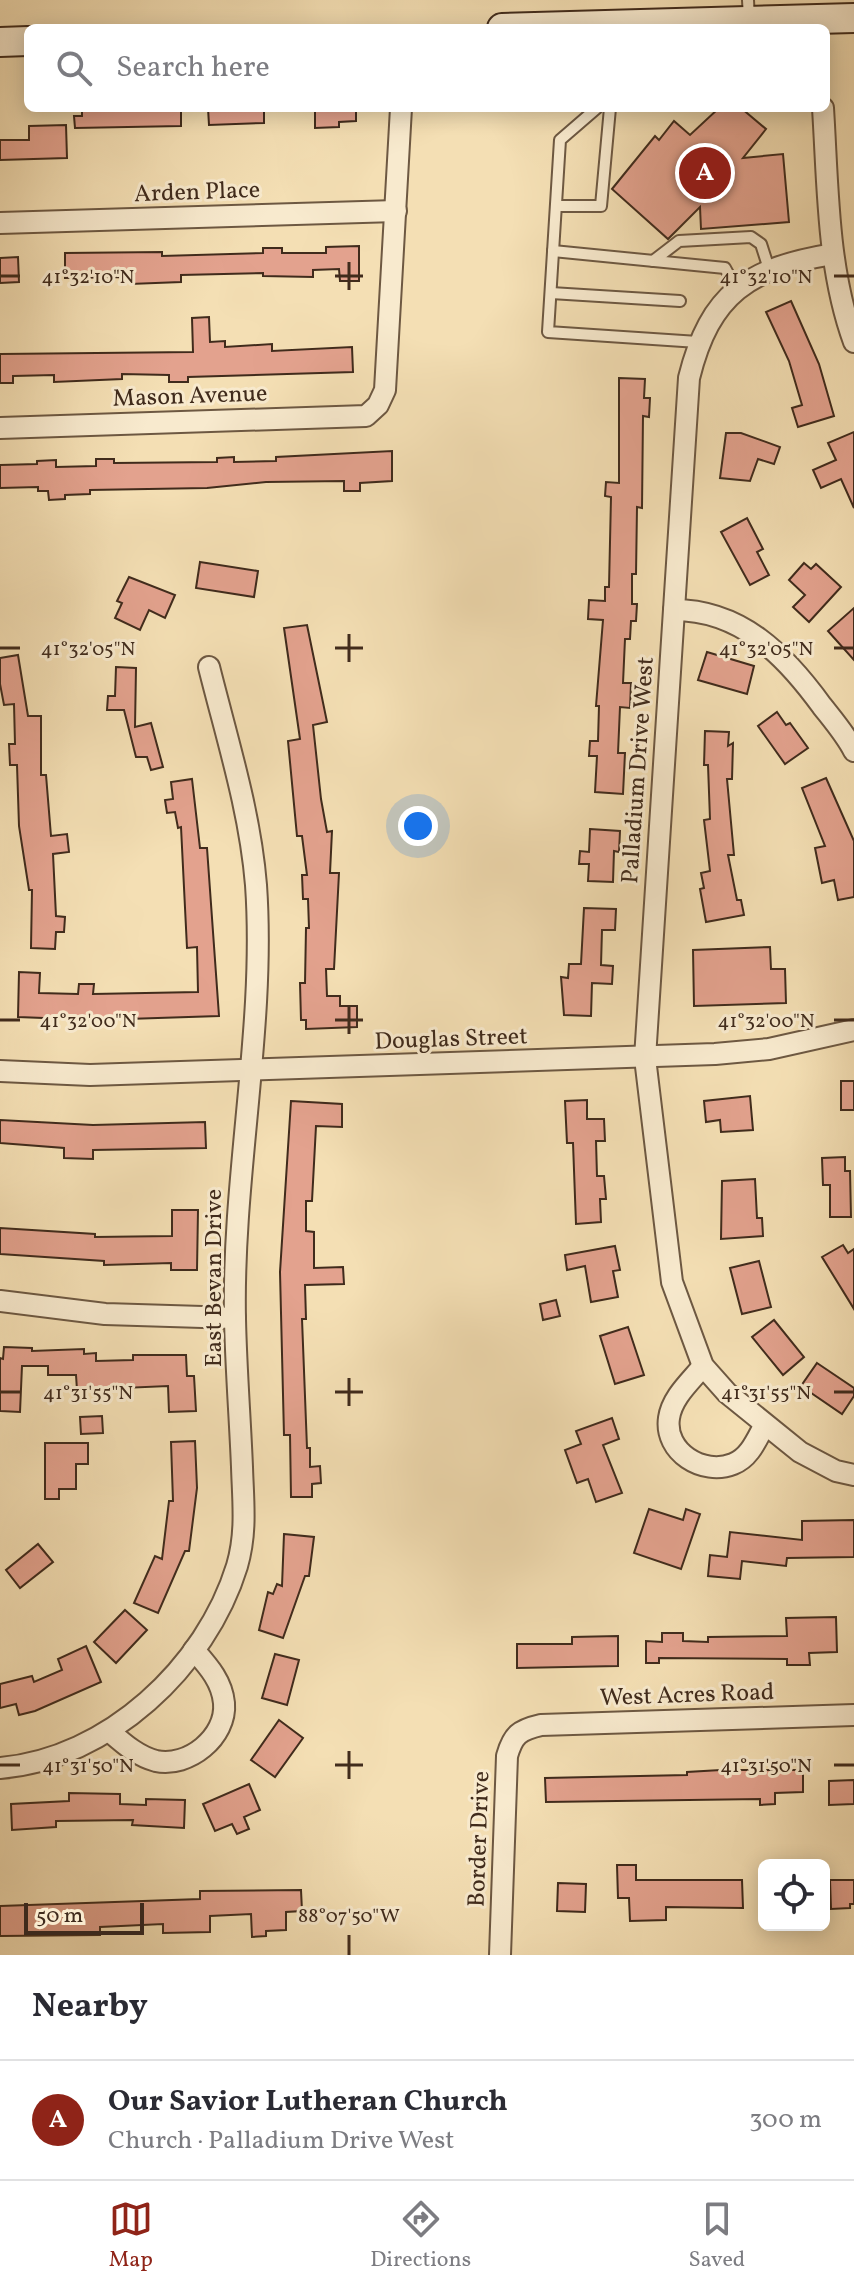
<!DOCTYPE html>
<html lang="en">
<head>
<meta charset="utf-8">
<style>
  :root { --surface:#fff; --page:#f7f7f7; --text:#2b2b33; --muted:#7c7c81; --line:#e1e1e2; --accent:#8f2418 }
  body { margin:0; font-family:Vollkorn,serif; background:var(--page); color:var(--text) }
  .controls { position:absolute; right:24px; bottom:24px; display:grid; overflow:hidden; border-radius:12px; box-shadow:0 4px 20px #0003 }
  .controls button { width:72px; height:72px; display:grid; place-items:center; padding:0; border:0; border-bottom:2px solid var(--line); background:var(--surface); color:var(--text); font:40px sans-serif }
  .scale { position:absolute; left:24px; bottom:20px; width:120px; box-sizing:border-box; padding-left:8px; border:4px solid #402b1c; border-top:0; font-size:22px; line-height:28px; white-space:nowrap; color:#402b1c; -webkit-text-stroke:6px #f8eace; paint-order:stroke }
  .you { position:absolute; left:418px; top:826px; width:28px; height:28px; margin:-20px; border:6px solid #fff; border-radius:50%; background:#1a73e8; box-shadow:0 0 0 12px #1a73e833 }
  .badge { display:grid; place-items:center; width:52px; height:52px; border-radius:50%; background:var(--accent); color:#fff; font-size:26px; font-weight:700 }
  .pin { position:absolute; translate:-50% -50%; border:4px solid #fff; box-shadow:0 2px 8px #0006 }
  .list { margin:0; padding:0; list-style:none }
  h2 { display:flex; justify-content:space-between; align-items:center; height:104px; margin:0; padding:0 32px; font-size:34px }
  h2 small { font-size:26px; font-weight:400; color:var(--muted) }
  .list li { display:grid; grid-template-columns:52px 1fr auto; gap:24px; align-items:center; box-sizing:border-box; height:120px; padding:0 32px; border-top:2px solid var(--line) }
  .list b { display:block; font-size:30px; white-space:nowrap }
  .list p { margin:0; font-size:26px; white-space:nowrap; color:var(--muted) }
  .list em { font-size:26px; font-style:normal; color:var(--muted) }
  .icon { flex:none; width:44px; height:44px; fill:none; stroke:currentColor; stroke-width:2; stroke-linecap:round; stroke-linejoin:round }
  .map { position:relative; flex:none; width:854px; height:1955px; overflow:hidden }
  .search { position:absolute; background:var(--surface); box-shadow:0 4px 20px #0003; left:24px; right:24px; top:24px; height:88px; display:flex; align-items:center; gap:20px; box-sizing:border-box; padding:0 28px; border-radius:12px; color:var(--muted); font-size:30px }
  .sheet { height:224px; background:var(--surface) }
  nav { display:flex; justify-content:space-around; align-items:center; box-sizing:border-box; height:112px; border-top:2px solid var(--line); background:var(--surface); font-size:22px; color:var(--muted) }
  nav a { display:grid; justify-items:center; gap:4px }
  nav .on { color:var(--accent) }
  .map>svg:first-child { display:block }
</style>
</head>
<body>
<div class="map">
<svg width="854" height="1955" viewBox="0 0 854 1955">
  <rect width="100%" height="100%" fill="#f4dfb4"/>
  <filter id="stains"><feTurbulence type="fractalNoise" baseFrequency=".0025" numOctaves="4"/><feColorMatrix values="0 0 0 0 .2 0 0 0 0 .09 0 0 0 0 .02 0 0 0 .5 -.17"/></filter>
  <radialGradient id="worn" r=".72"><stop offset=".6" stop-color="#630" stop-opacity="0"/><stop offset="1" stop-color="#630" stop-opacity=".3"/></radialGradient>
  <g fill="#e3a28e" stroke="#402b1c" stroke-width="2">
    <polygon points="82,108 181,108 181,126 75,128 74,116 82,116"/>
    <polygon points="208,108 264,108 264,123 209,125"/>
    <polygon points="315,108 356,108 356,121 339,122 339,127 315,128"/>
    <polygon points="719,108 741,108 766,129 743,158 783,154 789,222 701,229 700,207 668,239 612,189 655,136 659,140 674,121 690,135"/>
    <polygon points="66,125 67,158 0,160 0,140 29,140 29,126"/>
    <polygon points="359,246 359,281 340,281 339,269 313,270 313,277 263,276 263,273 181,275 181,282 130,284 130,277 65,278 65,253 162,252 162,256 263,253 263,248 282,248 282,253 326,253 326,247"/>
    <polygon points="18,257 19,282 0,283 0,258"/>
    <polygon points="791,301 819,364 834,416 798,427 792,408 802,405 789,361 766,312"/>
    <polygon points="209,317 210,342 225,341 225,347 272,344 272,351 352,347 353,372 188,377 188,382 169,382 169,375 122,374 122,379 54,382 54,375 13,376 13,383 0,383 0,354 193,352 192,318"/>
    <polygon points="619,378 645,379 644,398 650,398 649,417 643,416 642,508 637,507 636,574 632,574 632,604 637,604 636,621 631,621 630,639 625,639 623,683 631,683 630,708 620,707 618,753 625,753 623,794 595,792 597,756 589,756 590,741 598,741 599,706 596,706 603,620 588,619 589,600 605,601 605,587 609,587 611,497 605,496 606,482 619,483"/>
    <polygon points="854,432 854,508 841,479 821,488 813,470 836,460 828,443"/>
    <polygon points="726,433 741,433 780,447 774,464 758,459 750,481 720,478"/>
    <polygon points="392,451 392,481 360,483 360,491 344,491 344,481 266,482 207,488 90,490 90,494 65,495 65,499 49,500 48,491 38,491 38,487 0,488 0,465 37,464 37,461 56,460 56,467 96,466 96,459 114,459 114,463 217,462 217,458 234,457 234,462 276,461 276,457"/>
    <polygon points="747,518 763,549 757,552 769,575 750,585 721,532"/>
    <polygon points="200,562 258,571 254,597 196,588"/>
    <polygon points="804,563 811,569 816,564 841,587 809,622 793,607 805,595 789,580"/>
    <polygon points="129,577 175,595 165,618 149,610 140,630 115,618 122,603 117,601"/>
    <polygon points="854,608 854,660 828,631"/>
    <polygon points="307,625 327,722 313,725 321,799 327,832 332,831 330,873 339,873 334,969 326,969 327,996 340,996 340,1006 357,1006 357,1027 306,1029 306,1020 301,1020 300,983 305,983 306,928 309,928 308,899 303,899 302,875 307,875 302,836 297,836 288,741 300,739 284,628"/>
    <polygon points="707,652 754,666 747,694 698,680"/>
    <polygon points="18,655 28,716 41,716 41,775 46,775 51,836 67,834 69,852 53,854 56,916 65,917 64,932 56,932 55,949 31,948 32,890 29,890 19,826 17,765 10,765 9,744 15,744 14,704 4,705 0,684 0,658"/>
    <polygon points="116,667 136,668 135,727 151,723 163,767 151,770 147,757 136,757 124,710 107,710 108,696 115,696"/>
    <polygon points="777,712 786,725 790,723 808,748 785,764 758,726"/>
    <polygon points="705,731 729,732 728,746 733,743 732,779 727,779 734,855 728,855 737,900 741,900 744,915 706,922 700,889 704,888 701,873 710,871 704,820 710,819 708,765 704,765"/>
    <polygon points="826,778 854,841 854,897 838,900 834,880 822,883 815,848 825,846 802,788"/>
    <polygon points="192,779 200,848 207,848 219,1016 96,1020 18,1017 19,972 40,973 39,993 78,994 79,984 94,984 93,994 198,992 197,947 187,948 181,827 178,828 175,812 167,813 165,800 173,799 171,782"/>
    <polygon points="590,829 620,831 619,852 614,851 613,882 588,881 589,864 579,864 580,851 589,852"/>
    <polygon points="584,908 616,909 615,930 602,930 601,965 613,966 612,984 592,983 591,1016 564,1015 561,977 568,978 569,964 581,964"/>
    <polygon points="770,947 771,969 785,969 786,1003 694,1006 693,950"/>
    <rect x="841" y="1081" width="13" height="29"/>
    <polygon points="750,1096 753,1130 721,1132 720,1120 706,1122 704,1101"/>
    <polygon points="587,1100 587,1119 604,1119 605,1141 596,1141 597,1176 604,1176 606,1199 600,1199 601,1222 576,1224 573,1143 567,1143 565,1101"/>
    <polygon points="291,1101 342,1104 342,1127 316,1126 312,1201 306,1201 306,1231 314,1232 314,1268 343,1267 344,1284 305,1285 306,1319 302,1319 307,1448 310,1448 310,1467 320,1466 321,1483 312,1484 312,1497 291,1497 290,1435 284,1435 280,1272"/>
    <polygon points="0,1120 93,1125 205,1122 206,1148 93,1150 93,1159 64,1158 64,1148 0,1143"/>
    <polygon points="845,1157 845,1171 850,1171 851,1217 830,1217 830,1185 823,1185 822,1158"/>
    <polygon points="755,1179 757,1218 762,1218 763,1236 721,1239 722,1181"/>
    <polygon points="172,1210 198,1210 197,1270 171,1270 171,1263 104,1265 104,1261 0,1254 0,1228 95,1234 95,1237 172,1236"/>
    <polygon points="843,1245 848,1253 854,1249 854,1309 822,1257"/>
    <polygon points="615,1246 620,1270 613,1271 618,1297 591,1302 585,1266 567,1270 565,1255"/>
    <polygon points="759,1261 771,1307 742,1314 730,1268"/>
    <polygon points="556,1300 560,1316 543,1320 540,1304"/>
    <polygon points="774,1320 804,1357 783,1375 752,1337"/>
    <polygon points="628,1327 644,1375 615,1384 600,1336"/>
    <polygon points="4,1347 32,1348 32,1351 84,1349 84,1354 96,1353 96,1361 133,1360 133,1355 186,1355 187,1376 194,1376 196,1411 169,1412 168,1386 77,1390 76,1375 48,1375 48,1366 22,1366 20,1412 0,1411 0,1358 3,1359"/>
    <polygon points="817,1363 854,1388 854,1396 842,1414 801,1386"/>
    <polygon points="102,1416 103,1433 81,1434 80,1417"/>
    <polygon points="612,1418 619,1439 603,1445 622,1493 596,1502 588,1479 577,1483 565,1450 581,1444 576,1431"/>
    <polygon points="195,1441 197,1488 189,1551 185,1551 158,1613 134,1603 155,1556 162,1559 169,1501 173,1501 171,1442"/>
    <polygon points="45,1443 88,1443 88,1464 76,1464 76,1489 59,1489 59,1499 45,1499"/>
    <polygon points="649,1509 683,1520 686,1509 700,1514 681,1569 634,1553"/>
    <polygon points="854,1520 854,1557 787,1558 786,1566 742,1561 740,1579 708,1576 710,1555 727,1557 730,1532 802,1540 802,1521"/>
    <polygon points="284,1534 314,1537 309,1576 305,1576 283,1638 259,1630 268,1592 273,1594 277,1584 282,1586"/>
    <polygon points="38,1544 53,1562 20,1588 6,1570"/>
    <polygon points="125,1610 147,1630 116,1663 94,1642"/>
    <polygon points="836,1617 837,1652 809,1653 810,1665 787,1665 787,1659 659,1658 659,1663 646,1663 646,1641 662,1642 662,1633 683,1633 683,1641 708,1642 708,1637 787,1636 786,1618"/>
    <polygon points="618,1636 618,1666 517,1668 517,1644 572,1644 572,1637"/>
    <polygon points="86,1646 101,1682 35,1711 19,1715 16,1704 0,1708 0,1684 32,1676 34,1682 62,1670 58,1659"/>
    <polygon points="275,1654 299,1660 287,1705 262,1698"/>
    <polygon points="279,1720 303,1738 275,1777 251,1760"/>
    <polygon points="721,1770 803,1770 803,1792 775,1793 775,1804 760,1805 760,1799 546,1802 545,1778 687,1775 687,1772"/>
    <polygon points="854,1780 854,1804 829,1805 829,1781"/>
    <polygon points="249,1784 260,1810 244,1817 249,1829 237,1834 232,1824 215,1831 203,1804"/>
    <polygon points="69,1793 120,1794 120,1804 146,1805 146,1799 185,1800 184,1828 132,1825 133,1820 56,1821 56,1827 12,1830 11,1804 69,1801"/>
    <polygon points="617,1865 636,1865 636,1880 742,1880 743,1908 666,1907 666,1920 630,1921 629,1898 618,1898"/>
    <polygon points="830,1880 854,1880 854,1904 850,1904 850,1908 831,1909"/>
    <polygon points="558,1883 586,1884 585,1912 557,1911"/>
    <polygon points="301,1890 302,1911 286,1912 286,1930 266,1931 266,1936 252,1937 251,1914 210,1916 210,1932 163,1933 163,1924 100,1927 100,1935 0,1936 0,1906 200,1899 200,1891"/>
  </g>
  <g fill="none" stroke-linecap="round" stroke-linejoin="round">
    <defs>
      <g id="service">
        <polyline points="748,0 749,19"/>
        <polyline points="597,108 560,140 548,332 698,342"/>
        <polyline points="556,206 601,206 610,108"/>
        <polyline points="553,251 725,268 736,288"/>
        <polyline points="653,261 679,241 751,237 761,244 769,269"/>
        <polyline points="551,293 680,301"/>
      </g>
      <g id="minor">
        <path d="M823,108c5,78 4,160 31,234"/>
        <polyline points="0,223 396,211"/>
        <path d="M833,254c-84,14 -123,39 -144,124l-44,680 27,224 31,84 24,27 73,59 36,19 18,4"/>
        <polyline points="0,428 366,416 378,405 385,390 401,108"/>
        <path d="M674,610c67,0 111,45 148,96 11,14 24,29 32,45"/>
        <polyline points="0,1071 90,1075 715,1054 769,1049 854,1030"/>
        <polyline points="0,1301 105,1314 235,1318"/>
        <path d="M703,1366c-12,15 -31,31 -34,52 -5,34 34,58 64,46 16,-6 23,-23 31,-38"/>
        <path d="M109,1731c14,12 28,25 47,30 32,7 71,-24 68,-58 -2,-22 -16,-37 -30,-53"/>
        <path d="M0,1768c108,-9 206,-101 237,-202 10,-34 6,-65 5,-99 -2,-49 -6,-99 -7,-148 -3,-144 31,-293 21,-434 -6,-74 -29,-146 -47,-218"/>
        <path d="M500,1955l7,-199c6,-21 12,-26 34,-31l313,-10"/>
      </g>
      <g id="secondary">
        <polyline points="502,28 854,18"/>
        <polyline points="0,42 28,41"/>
      </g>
    </defs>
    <use href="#service" stroke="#6d5842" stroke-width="14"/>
    <use href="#minor" stroke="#6d5842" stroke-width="24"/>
    <use href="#secondary" stroke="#402b1c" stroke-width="32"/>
    <use href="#service" stroke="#f8eace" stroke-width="10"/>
    <use href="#minor" stroke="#f8eace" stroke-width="20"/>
    <use href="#secondary" stroke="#f8eace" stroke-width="28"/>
  </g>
  <path fill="none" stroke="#402b1c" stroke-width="3" d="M349,262v28M0,276h20M335,276h28M834,276h20M349,634v28M0,648h20M335,648h28M834,648h20M349,1006v28M0,1020h20M335,1020h28M834,1020h20M349,1378v28M0,1392h20M335,1392h28M834,1392h20M349,1751v28M0,1765h20M335,1765h28M834,1765h20M349,1935v20"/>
  <g text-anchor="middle" stroke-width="6" stroke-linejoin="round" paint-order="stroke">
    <g font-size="24" fill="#402b1c" stroke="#f8eace">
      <text transform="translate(197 191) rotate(-2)" y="8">Arden Place</text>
      <text transform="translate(190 395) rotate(-2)" y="8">Mason Avenue</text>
      <text transform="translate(637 770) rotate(-86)" y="8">Palladium Drive West</text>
      <text transform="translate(451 1038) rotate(-2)" y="8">Douglas Street</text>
      <text transform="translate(213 1278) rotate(-90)" y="8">East Bevan Drive</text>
      <text transform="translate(687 1694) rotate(-2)" y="8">West Acres Road</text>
      <text transform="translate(478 1839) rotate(-88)" y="8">Border Drive</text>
    </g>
  </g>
  <g font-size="20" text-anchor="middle" fill="#402b1c" stroke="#f8eace" stroke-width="6" stroke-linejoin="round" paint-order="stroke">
    <text x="88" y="283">41°32'10"N</text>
    <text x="766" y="283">41°32'10"N</text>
    <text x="88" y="655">41°32'05"N</text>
    <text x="766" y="655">41°32'05"N</text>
    <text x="88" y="1027">41°32'00"N</text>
    <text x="766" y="1027">41°32'00"N</text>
    <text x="88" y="1399">41°31'55"N</text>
    <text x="766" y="1399">41°31'55"N</text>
    <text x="88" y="1772">41°31'50"N</text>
    <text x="766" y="1772">41°31'50"N</text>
    <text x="349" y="1922">88°07'50"W</text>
  </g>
  <rect width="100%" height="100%" filter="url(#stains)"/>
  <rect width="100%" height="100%" fill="url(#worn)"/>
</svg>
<div class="controls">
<button><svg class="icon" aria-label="locate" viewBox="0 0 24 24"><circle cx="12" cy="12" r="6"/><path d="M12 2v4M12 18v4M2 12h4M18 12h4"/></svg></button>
</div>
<div class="scale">50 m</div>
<div class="you"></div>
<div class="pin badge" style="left:705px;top:173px">A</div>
<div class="search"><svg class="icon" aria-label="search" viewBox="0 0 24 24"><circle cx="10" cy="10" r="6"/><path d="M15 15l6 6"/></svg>Search here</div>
</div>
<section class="sheet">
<h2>Nearby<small></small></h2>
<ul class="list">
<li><span class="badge">A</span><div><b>Our Savior Lutheran Church</b><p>Church · Palladium Drive West</p></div><em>300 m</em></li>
</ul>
</section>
<nav>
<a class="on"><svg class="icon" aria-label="map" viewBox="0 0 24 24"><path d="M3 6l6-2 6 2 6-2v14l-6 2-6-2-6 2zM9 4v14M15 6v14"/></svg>Map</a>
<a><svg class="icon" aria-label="directions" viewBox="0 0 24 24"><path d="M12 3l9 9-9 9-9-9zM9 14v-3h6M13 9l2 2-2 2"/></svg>Directions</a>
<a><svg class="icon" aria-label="saved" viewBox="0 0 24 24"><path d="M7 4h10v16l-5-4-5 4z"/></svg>Saved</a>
</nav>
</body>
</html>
